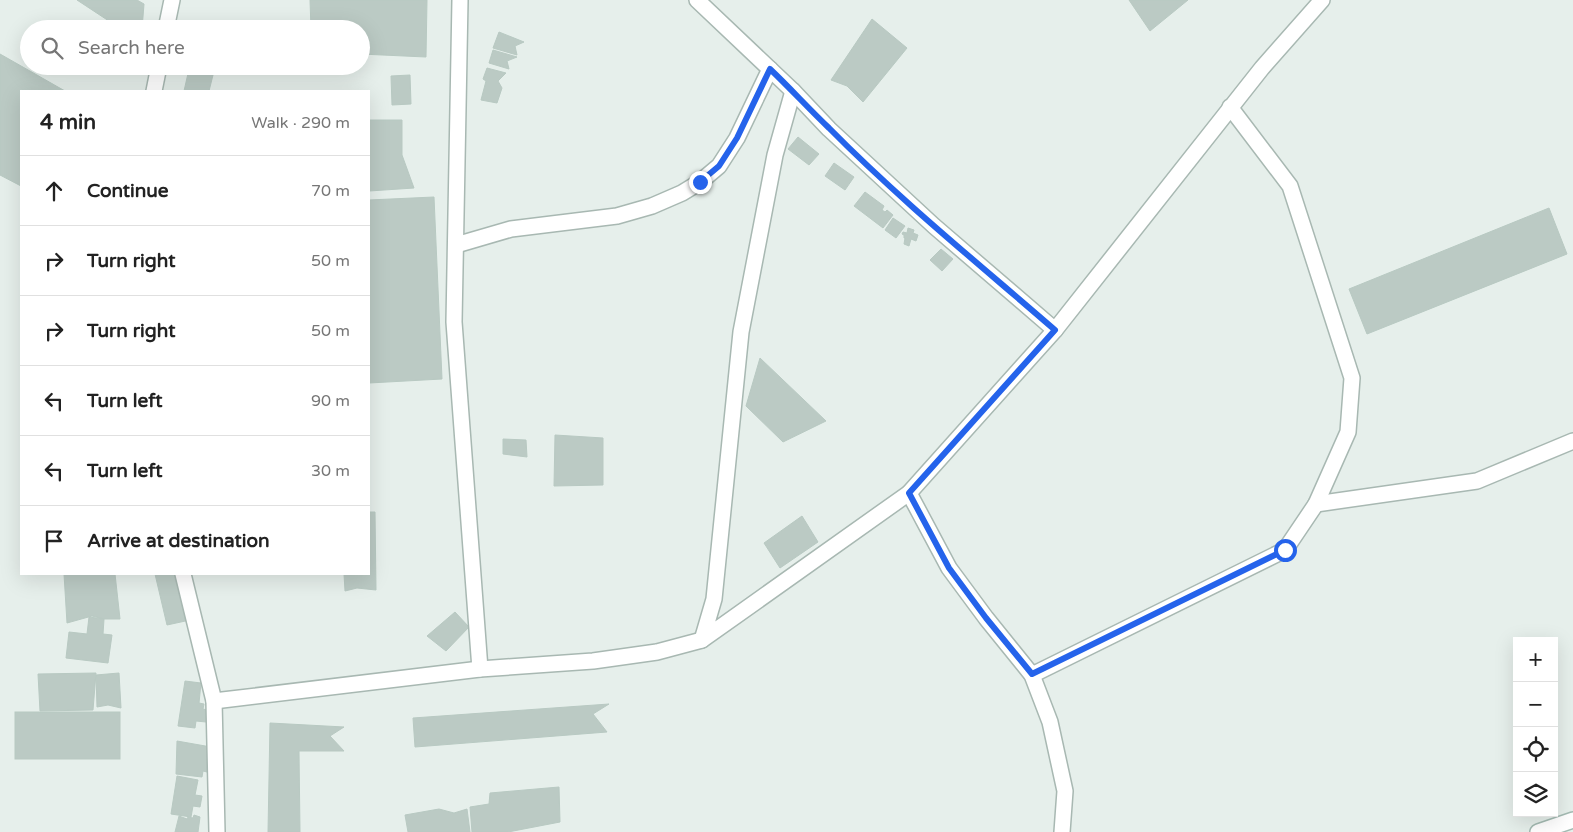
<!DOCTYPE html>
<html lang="en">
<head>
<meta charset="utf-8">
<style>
  :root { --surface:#fff; --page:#f2f2f2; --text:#222; --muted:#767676; --line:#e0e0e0 }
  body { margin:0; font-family:"Varela Round",sans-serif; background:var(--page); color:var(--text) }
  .controls { position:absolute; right:15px; bottom:15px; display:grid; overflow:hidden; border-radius:0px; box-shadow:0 5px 20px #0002 }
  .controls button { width:45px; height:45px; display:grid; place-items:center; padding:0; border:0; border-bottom:1px solid var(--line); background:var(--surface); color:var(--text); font:25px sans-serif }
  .stop { position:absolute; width:15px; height:15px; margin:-11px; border:4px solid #2563eb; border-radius:50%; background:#fff }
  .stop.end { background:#2563eb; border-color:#fff; box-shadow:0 1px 5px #0008 }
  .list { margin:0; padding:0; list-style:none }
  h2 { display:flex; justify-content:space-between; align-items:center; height:65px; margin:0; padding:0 20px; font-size:21px }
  h2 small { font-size:16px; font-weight:400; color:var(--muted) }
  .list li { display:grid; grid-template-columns:32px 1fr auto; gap:15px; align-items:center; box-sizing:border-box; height:70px; padding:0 20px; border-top:1px solid var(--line) }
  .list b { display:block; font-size:19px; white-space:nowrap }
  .list em { font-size:16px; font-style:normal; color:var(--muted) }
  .icon { flex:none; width:28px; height:28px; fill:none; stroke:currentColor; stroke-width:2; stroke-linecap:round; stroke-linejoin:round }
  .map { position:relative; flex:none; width:1573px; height:832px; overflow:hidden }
  .search { position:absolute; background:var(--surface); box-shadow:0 5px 20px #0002; left:20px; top:20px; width:350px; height:55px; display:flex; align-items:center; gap:12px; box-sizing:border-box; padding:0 18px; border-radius:28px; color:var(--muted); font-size:19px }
  .panel { position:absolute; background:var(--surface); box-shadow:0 5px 20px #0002; left:20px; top:90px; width:350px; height:485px; border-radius:0px }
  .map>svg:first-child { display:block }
</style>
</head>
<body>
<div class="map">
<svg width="1573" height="832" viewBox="0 0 1573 832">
  <rect width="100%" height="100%" fill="#e6efeb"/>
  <g fill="#bbcac4" stroke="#b8c9c2">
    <polygon points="77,0 137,0 144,4 142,29 121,29"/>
    <polygon points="310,0 427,0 426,57 361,54 361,29 311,29"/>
    <polygon points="1129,0 1188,0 1150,31"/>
    <polygon points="872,19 907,48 863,102 847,86 831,80"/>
    <polygon points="499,32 524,42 515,46 517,55 493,48"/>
    <polygon points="493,50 517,57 507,61 509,69 489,63"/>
    <polygon points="0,54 65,91 21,91 21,186 0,175"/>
    <polygon points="487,68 506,73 498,81 502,88 497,103 481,100 486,81 483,79"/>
    <polygon points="189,69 213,75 209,91 184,91"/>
    <polygon points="410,75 411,104 392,105 391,76"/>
    <polygon points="369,120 402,120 402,155 414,188 369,191"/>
    <polygon points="798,137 819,154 809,165 788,149"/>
    <polygon points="834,163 854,177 845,190 825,176"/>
    <polygon points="865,192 884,206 882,210 885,212 887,210 893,215 883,228 854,206"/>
    <polygon points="434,197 442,379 369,383 369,200"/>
    <polygon points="1549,208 1567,254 1367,334 1349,289"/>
    <polygon points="893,218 905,226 896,238 885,230"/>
    <polygon points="908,228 914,230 913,233 918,235 916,241 911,239 909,246 904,244 905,238 904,238 904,235 902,234 903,232 907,233"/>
    <polygon points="941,249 953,259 942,271 930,260"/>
    <polygon points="760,358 826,421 783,442 746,406"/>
    <polygon points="555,435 603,438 603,485 554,486"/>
    <polygon points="503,439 526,440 527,457 503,454"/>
    <polygon points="369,512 375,512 376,590 357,588 345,591 344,574 369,574"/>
    <polygon points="802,516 818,542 780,568 764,543"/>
    <polygon points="64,574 115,574 120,619 104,619 92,616 67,623"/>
    <polygon points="155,574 178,574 190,620 167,625"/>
    <polygon points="455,612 469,627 446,651 427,636"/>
    <polygon points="89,617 104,619 103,634 112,635 108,663 66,658 69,632 87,634"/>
    <polygon points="96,673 93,710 40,711 38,674"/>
    <polygon points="119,673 121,708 108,705 97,707 96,675"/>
    <polygon points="185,681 201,683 199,703 204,704 203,709 207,710 206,722 196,721 195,728 178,726"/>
    <polygon points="609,704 593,714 607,732 415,747 413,718"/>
    <rect x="15" y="712" width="105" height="47"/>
    <polygon points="270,723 344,727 330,736 344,751 299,751 300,832 268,832"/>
    <polygon points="177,741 211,747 211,773 203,771 202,777 176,774"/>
    <polygon points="177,776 198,780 195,795 202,796 200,807 193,806 191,817 171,814"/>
    <polygon points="559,787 560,822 508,832 472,832 470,807 489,804 490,793"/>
    <polygon points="439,809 454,813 467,809 470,832 408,832 405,815"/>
    <polygon points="194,815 200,817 198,832 175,832 179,816 187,819 188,817 193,818"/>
  </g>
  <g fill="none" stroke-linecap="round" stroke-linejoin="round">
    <defs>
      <g id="street">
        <polyline points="460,0 454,322 480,669"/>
        <polyline points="697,0 793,91 829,129 868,165 934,226 1055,330"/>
        <polyline points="166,29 172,0"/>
        <polyline points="154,91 159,66"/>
        <polyline points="793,91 775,155 741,332 714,599 702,640 909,493 1055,330 1262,68 1322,0"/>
        <polyline points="456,245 511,229 617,216 652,206 682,193 700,182 719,166 737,138 770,69"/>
        <polyline points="909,493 949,568 986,618 1032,675 1050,722 1065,791 1062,832"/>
        <polyline points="1316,504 1477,481 1573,441"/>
        <polyline points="183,574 214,701 217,832"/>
        <polyline points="1032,675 1285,550 1316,504 1348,432 1352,378 1290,186 1230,107"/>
        <polyline points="214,701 480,669 593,661 657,652 702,640"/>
      </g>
      <polyline id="secondary" points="1538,832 1573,820"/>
    </defs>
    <use href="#street" stroke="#a8b8b2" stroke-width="18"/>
    <use href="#secondary" stroke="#a4bbb3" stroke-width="18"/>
    <use href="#street" stroke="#fff" stroke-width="15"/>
    <use href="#secondary" stroke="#fff" stroke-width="15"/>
  </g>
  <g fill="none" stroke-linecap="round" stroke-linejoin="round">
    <path stroke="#2563eb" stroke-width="6" d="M700,182l19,-16 18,-28 33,-69c20,19 39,40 59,59 71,72 150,136 226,202l-146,163 40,75 37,50 46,56 253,-124"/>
  </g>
</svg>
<div class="controls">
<button>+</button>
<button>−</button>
<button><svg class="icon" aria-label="locate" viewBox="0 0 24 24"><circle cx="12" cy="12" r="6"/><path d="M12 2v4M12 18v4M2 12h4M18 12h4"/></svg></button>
<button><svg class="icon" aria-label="layers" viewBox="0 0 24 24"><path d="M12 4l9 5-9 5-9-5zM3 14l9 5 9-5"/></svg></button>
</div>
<div class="stop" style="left:1285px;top:550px"></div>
<div class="stop end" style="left:700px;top:182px"></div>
<div class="search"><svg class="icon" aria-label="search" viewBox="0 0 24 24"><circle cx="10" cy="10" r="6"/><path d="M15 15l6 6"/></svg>Search here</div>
<section class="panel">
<h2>4 min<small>Walk · 290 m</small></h2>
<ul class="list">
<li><svg class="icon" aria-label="ahead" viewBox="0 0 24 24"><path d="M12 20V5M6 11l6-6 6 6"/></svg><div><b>Continue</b></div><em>70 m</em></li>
<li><svg class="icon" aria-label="right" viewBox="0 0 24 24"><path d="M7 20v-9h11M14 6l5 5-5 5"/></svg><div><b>Turn right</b></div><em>50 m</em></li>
<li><svg class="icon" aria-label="right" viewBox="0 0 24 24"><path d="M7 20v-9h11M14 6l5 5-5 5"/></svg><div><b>Turn right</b></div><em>50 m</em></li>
<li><svg class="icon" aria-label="left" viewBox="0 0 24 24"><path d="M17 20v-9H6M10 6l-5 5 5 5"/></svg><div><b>Turn left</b></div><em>90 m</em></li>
<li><svg class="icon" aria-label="left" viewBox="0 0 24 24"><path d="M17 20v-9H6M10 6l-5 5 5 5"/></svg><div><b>Turn left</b></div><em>30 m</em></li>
<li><svg class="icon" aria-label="arrive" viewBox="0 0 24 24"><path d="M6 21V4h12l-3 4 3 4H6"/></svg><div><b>Arrive at destination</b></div></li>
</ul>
</section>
</div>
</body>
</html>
